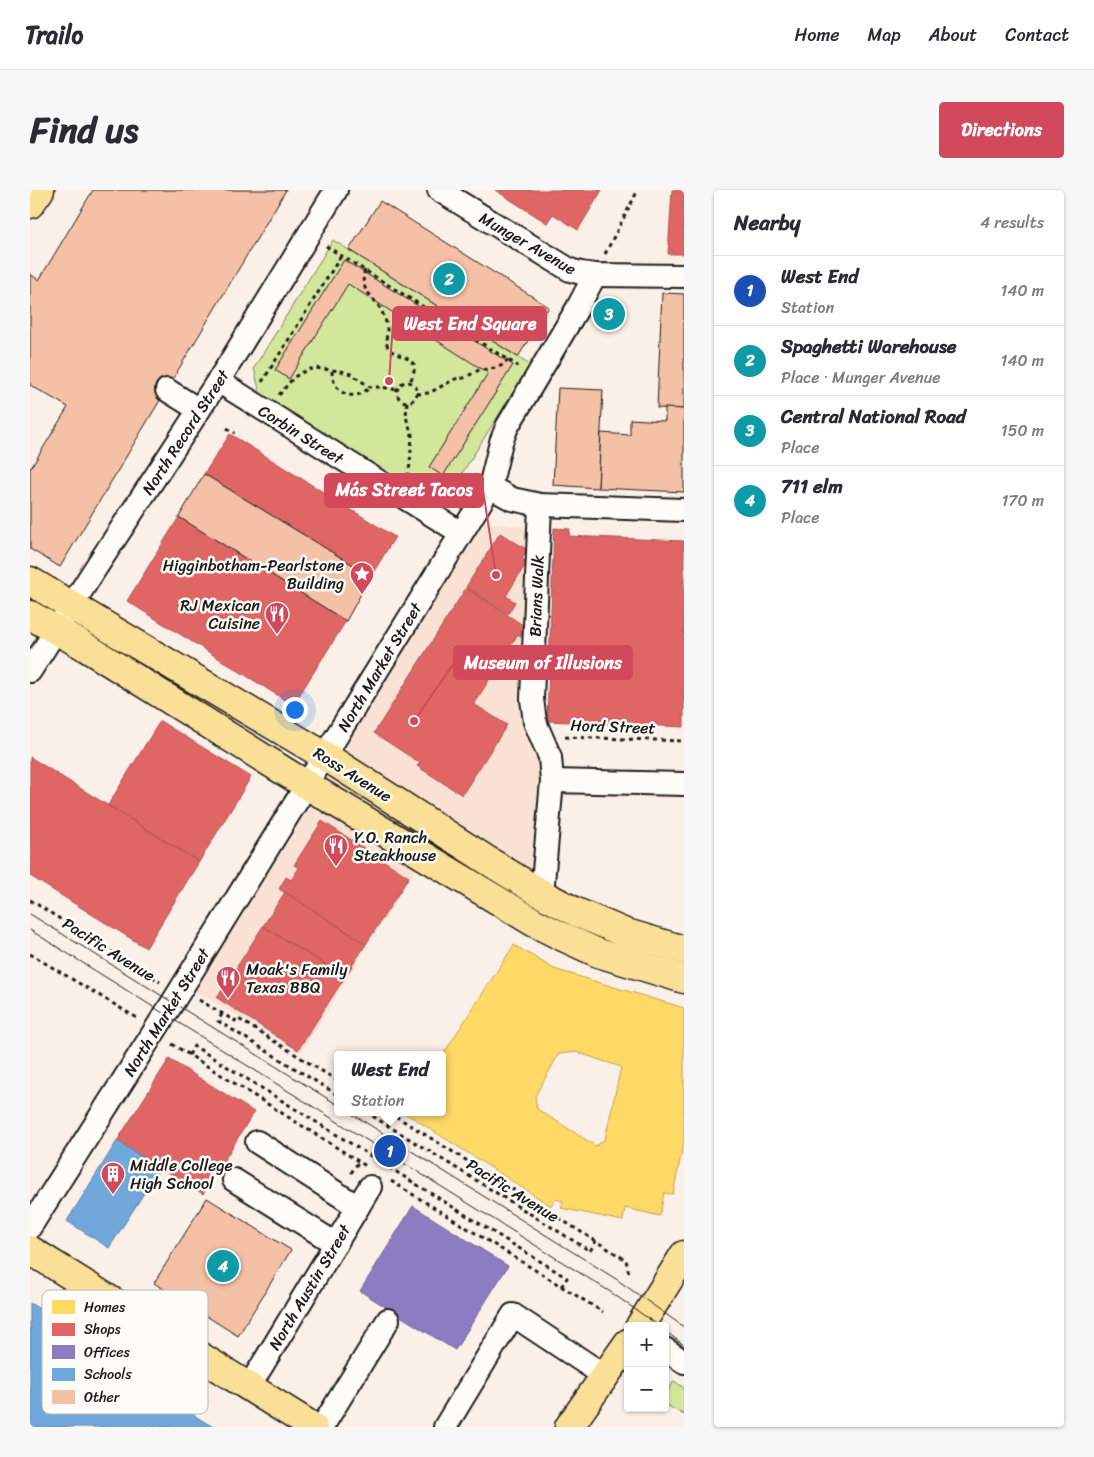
<!DOCTYPE html>
<html lang="en">
<head>
<meta charset="utf-8">
<style>
  :root { --surface:#fff; --page:#f7f7f7; --text:#2b2b33; --muted:#7c7c81; --line:#e1e1e2; --accent:#d1495b }
  body { margin:0; font-family:Sriracha,sans-serif; background:var(--page); color:var(--text) }
  .controls { position:absolute; right:15px; bottom:15px; display:grid; overflow:hidden; border-radius:5px; box-shadow:0 1px 4px #0004 }
  .controls button { width:45px; height:45px; display:grid; place-items:center; padding:0; border:0; border-bottom:1px solid var(--line); background:var(--surface); color:var(--text); font:25px sans-serif }
  .you { position:absolute; left:264px; top:519px; width:18px; height:18px; margin:-12px; border:4px solid #fff; border-radius:50%; background:#1a73e8; box-shadow:0 0 0 8px #1a73e833 }
  .badge { display:grid; place-items:center; width:32px; height:32px; border-radius:50%; background:var(--accent); color:#fff; font-size:16px; font-weight:700 }
  .pin { position:absolute; translate:-50% -50%; border:2px solid #fff; box-shadow:0 1px 5px #0006 }
  .popup { position:absolute; left:304px; top:861px; width:112px; height:65px; box-sizing:border-box; display:grid; place-content:center; border-radius:5px; background:var(--surface); filter:drop-shadow(0 1px 4px #0005); font-size:16px; white-space:nowrap; color:var(--muted) }
  .popup b { font-size:19px; color:var(--text) }
  .popup::after { content:''; position:absolute; left:50%; top:100%; margin-left:-10px; border:10px solid transparent; border-top-color:var(--surface) }
  .list { margin:0; padding:0; list-style:none }
  h2 { display:flex; justify-content:space-between; align-items:center; height:65px; margin:0; padding:0 20px; font-size:21px }
  h2 small { font-size:16px; font-weight:400; color:var(--muted) }
  .list li { display:grid; grid-template-columns:32px 1fr auto; gap:15px; align-items:center; box-sizing:border-box; height:70px; padding:0 20px; border-top:1px solid var(--line) }
  .list b { display:block; font-size:19px; white-space:nowrap }
  .list p { margin:0; font-size:16px; white-space:nowrap; color:var(--muted) }
  .list em { font-size:16px; font-style:normal; color:var(--muted) }
  .map { position:relative; flex:none; width:654px; height:1237px; overflow:hidden; border-radius:5px }
  header { display:flex; align-items:center; gap:30px; box-sizing:border-box; height:70px; padding:0 25px; background:var(--surface); border-bottom:1px solid var(--line) }
  header strong { font-size:24px }
  nav { display:flex; gap:28px; margin-inline-start:auto; font-size:18px }
  .intro { display:flex; align-items:center; justify-content:space-between; box-sizing:border-box; height:120px; padding:0 30px }
  h1 { margin:0; font-size:35px }
  .button { padding:12px 22px; border-radius:5px; background:var(--accent); color:#fff; font-size:18px; font-weight:700 }
  main { display:flex; gap:30px; padding:0 30px }
  aside { flex:1; background:var(--surface); border-radius:5px; box-shadow:0 1px 4px #0004 }
  .map>svg:first-child { display:block }
</style>
</head>
<body>
<header>
<strong>Trailo</strong>
<nav><a>Home</a><a>Map</a><a>About</a><a>Contact</a></nav>
</header>
<div class="intro"><h1>Find us</h1><a class="button">Directions</a></div>
<main>
<div class="map">
<svg width="654" height="1237" viewBox="0 0 654 1237">
  <rect width="100%" height="100%" fill="#fbf0e7"/>
  <filter id="ink" filterUnits="userSpaceOnUse"><feTurbulence type="fractalNoise" baseFrequency=".02" numOctaves="2"/><feDisplacementMap in="SourceGraphic" scale="10" xChannelSelector="R" yChannelSelector="G"/><feConvolveMatrix kernelMatrix="1 2 1 2 8 2 1 2 1" color-interpolation-filters="sRGB"/></filter>
  <g filter="url(#ink)">
    <polygon fill="#f9e2d4" points="450,331 501,338 499,434 492,528 512,566 507,690 411,631 383,683 271,863 163,800"/>
    <g fill="#d2e79c" stroke="#77825c">
      <polygon points="303,50 500,175 419,304 404,312 230,204 224,178"/>
      <polygon points="644,1191 654,1198 654,1225 635,1214 635,1206"/>
    </g>
    <path fill="#ffd966" stroke="#bba050" fill-rule="evenodd" d="M484,755l40,24 130,39v133l-11,53 -9,-1 -4,23 -35,-8 -2,13 -62,-13 2,-7 -8,-2 -4,7 -146,-93 1,-1h36v-56zM546,862l45,15 -16,72 -9,7 -59,-37 -2,-13 24,-42z"/>
    <g fill="#e06666" stroke="#a55050">
      <polygon points="465,0 572,0 548,40 523,24 517,33"/>
      <polygon points="642,0 654,0 654,64 638,64"/>
      <polygon points="200,244 365,347 341,386 174,284"/>
      <polygon points="149,327 316,431 263,515 97,411"/>
      <polygon points="524,338 540,339 539,346 654,351 654,537 517,531"/>
      <polygon points="470,343 498,360 492,369 497,372 476,406 485,412 478,424 436,397"/>
      <polygon points="436,398 499,439 493,448 488,444 444,514 477,535 432,605 387,576 390,573 344,543"/>
      <polygon points="130,531 221,587 169,672 78,615"/>
      <polygon points="0,567 169,672 116,758 0,686"/>
      <polygon points="292,631 379,687 336,754 249,699 256,687 261,690 269,678 264,675"/>
      <polygon points="255,702 336,754 315,787 233,736"/>
      <polygon points="233,736 315,787 268,860 187,808"/>
      <polygon points="139,869 224,922 173,1004 87,951"/>
    </g>
    <polygon fill="#8e7cc3" stroke="#6c5f91" points="383,1016 478,1076 425,1160 330,1101"/>
    <g fill="#6fa8dc" stroke="#567ea2">
      <polygon points="87,951 130,978 79,1058 37,1031"/>
      <polygon points="0,1113 85,1166 82,1170 87,1174 90,1169 111,1182 106,1190 183,1237 0,1237"/>
    </g>
    <g fill="#f5c1a6" stroke="#1c1c1c">
      <polygon points="63,0 256,0 30,377 0,359 0,278 1,278 38,217 0,195 0,84 9,90"/>
      <polygon points="350,11 519,117 488,167 319,60"/>
      <polygon points="314,70 483,175 413,286 399,277 458,183 318,94 259,189 245,180"/>
      <polygon points="632,103 654,104 654,219 627,218"/>
      <polygon points="528,198 573,200 568,298 523,295"/>
      <polygon points="635,218 654,219 654,302 568,298 571,243 600,245 600,229 635,231"/>
      <polygon points="174,284 341,386 316,431 149,327"/>
      <polygon points="177,1008 261,1060 208,1146 124,1093"/>
    </g>
    <g fill="none" stroke-linecap="round" stroke-linejoin="round">
      <defs>
        <g id="minor">
          <polyline points="409,0 540,80 551,83 565,85 654,86"/>
          <polyline points="188,191 431,343"/>
          <polyline points="137,200 169,220"/>
          <polyline points="460,297 482,309 510,315 654,320"/>
          <polyline points="510,315 502,509 505,532 520,567 522,591 512,704"/>
          <polyline points="0,481 63,382 199,174 306,0"/>
          <polyline points="522,591 654,594"/>
          <polyline points="227,952 328,1017"/>
          <polyline points="204,990 306,1054"/>
          <polyline points="0,1037 143,812 460,297 471,252 477,237 547,119 565,85"/>
          <polyline points="635,1159 654,1172"/>
          <polyline points="219,1197 340,997"/>
          <polyline points="292,1237 358,1130"/>
          <polyline points="415,1237 483,1125 575,1186"/>
        </g>
        <g id="major">
          <polyline points="0,14 10,0"/>
          <polyline points="0,391 295,566 460,672 512,704 546,722 593,742 654,760"/>
          <polyline points="0,425 49,453 257,583 505,733 531,746 568,763 654,789"/>
          <polyline points="0,1060 283,1237"/>
          <polyline points="610,1136 654,1065"/>
          <polyline points="539,1237 598,1153"/>
        </g>
      </defs>
      <use href="#minor" stroke="#1c1c1c" stroke-width="26"/>
      <use href="#major" stroke="#1c1c1c" stroke-width="31"/>
      <g stroke="#1c1c1c" stroke-width="3" stroke-dasharray="4 4" stroke-linecap="butt">
        <polyline points="296,56 488,176"/>
        <polyline points="575,64 608,0"/>
        <path d="M335,80c-7,21 9,25 17,42 3,6 5,12 5,19 0,5 -2,10 1,16 4,7 13,8 20,12 2,1 4,4 6,5v7l-4,12"/>
        <path d="M302,181c0,22 22,33 38,16"/>
        <polyline points="232,192 311,66"/>
        <circle cx="377" cy="202" r="10"/>
        <polyline points="387,204 399,203 425,189 434,188 449,180 466,178 473,175 478,170"/>
        <polyline points="249,205 264,187 275,181 284,178 311,181 321,184 340,197 351,197 368,200"/>
        <polyline points="377,212 376,227 382,245 380,274 378,285"/>
        <polyline points="197,238 205,243"/>
        <polyline points="297,300 305,305"/>
        <polyline points="535,547 654,551"/>
        <polyline points="0,710 130,792"/>
        <polyline points="0,764 107,828"/>
        <polyline points="169,810 205,831 207,828 308,891"/>
        <polyline points="192,824 188,831 308,905"/>
        <polyline points="142,854 336,976"/>
        <polyline points="159,865 164,856 537,1088 531,1097"/>
        <polyline points="336,922 560,1061 566,1051"/>
        <polyline points="359,922 596,1070 599,1084"/>
        <polyline points="321,983 329,971"/>
        <polyline points="361,991 573,1122"/>
      </g>
      <use href="#minor" stroke="#fdfcf7" stroke-width="22"/>
      <use href="#major" stroke="#fadf96" stroke-width="28"/>
      <g stroke="#1c1c1c" stroke-width="1">
        <polyline points="0,724 308,915"/>
        <polyline points="0,740 537,1075 579,1101 629,1136"/>
        <polyline points="319,922 586,1089 654,1137"/>
        <polyline points="635,1141 654,1155"/>
      </g>
    </g>
  </g>
  <defs>
    <symbol id="sight-pin" viewBox="-11 -11 22 30"><path d="M0 17L-7.5 6A9.5 9.5 0 1 1 7.5 6Z" fill="#d1495b" stroke="#fdfcf7"/><path d="M0-6L1.8-2.2L6-1.7L2.9 1.2L3.7 5.4L0 3.3L-3.7 5.4L-2.9 1.2L-6-1.7L-1.8-2.2Z" fill="#fff"/></symbol>
    <symbol id="restaurant-pin" viewBox="-11 -11 22 30"><path d="M0 17L-7.5 6A9.5 9.5 0 1 1 7.5 6Z" fill="#d1495b" stroke="#fdfcf7"/><path d="M-5-6h1v4h1v-4h1v4h1v-4h1v5L-1.5 .5V6h-2V.5L-5-1ZM5-6V6H3V1.5H1.5Q1.5-4 5-6Z" fill="#fff"/></symbol>
    <symbol id="building-pin" viewBox="-11 -11 22 30"><path d="M0 17L-7.5 6A9.5 9.5 0 1 1 7.5 6Z" fill="#d1495b" stroke="#fdfcf7"/><path d="M-4-6H4V6H1V3H-1V6H-4ZM-2.5-4.3h1.7v1.8h-1.7ZM.8-4.3h1.7v1.8H.8ZM-2.5-1h1.7V.8h-1.7ZM.8-1h1.7V.8H.8Z" fill="#fff"/></symbol>
  </defs>
  <g fill-rule="evenodd">
    <use href="#sight-pin" x="318" y="370" width="28" height="38"/>
    <use href="#restaurant-pin" x="233" y="410" width="28" height="38"/>
    <use href="#restaurant-pin" x="292" y="642" width="28" height="38"/>
    <use href="#restaurant-pin" x="184" y="774" width="28" height="38"/>
    <use href="#building-pin" x="69" y="970" width="28" height="38"/>
  </g>
  <g text-anchor="middle" stroke-width="5" stroke-linejoin="round" paint-order="stroke">
    <g font-size="16" fill="#1c1c1c" stroke="#fdfcf7">
      <text transform="translate(498 53) rotate(30)" y="6">Munger Avenue</text>
      <text transform="translate(155 242) rotate(-57)" y="6">North Record Street</text>
      <text transform="translate(271 244) rotate(32)" y="6">Corbin Street</text>
      <text transform="translate(506 406) rotate(-88)" y="6">Brians Walk</text>
      <text transform="translate(349 477) rotate(-59)" y="6">North Market Street</text>
      <text transform="translate(583 536) rotate(2)" y="6">Hord Street</text>
      <text transform="translate(323 584) rotate(32)" y="6">Ross Avenue</text>
      <text transform="translate(79 759) rotate(32)" y="6">Pacific Avenue</text>
      <text transform="translate(136 822) rotate(-58)" y="6">North Market Street</text>
      <text transform="translate(483 1000) rotate(32)" y="6">Pacific Avenue</text>
      <text transform="translate(279 1097) rotate(-59)" y="6">North Austin Street</text>
    </g>
    <g font-size="16" fill="#1c1c1c" stroke="#fdfcf7" text-anchor="start">
      <text x="314" y="381" text-anchor="end">Higginbotham-Pearlstone<tspan x="314" dy="18">Building</tspan></text>
      <text x="230" y="421" text-anchor="end">RJ Mexican<tspan x="230" dy="18">Cuisine</tspan></text>
      <text x="324" y="653">Y.O. Ranch<tspan x="324" dy="18">Steakhouse</tspan></text>
      <text x="216" y="785">Moak's Family<tspan x="216" dy="18">Texas BBQ</tspan></text>
      <text x="100" y="981">Middle College<tspan x="100" dy="18">High School</tspan></text>
    </g>
  </g>
  <rect x="12" y="1100" width="166" height="124" rx="8" fill="#fdfcf7" stroke="#bab9b5" stroke-width="1"/>
  <rect x="22" y="1110" width="23" height="14" fill="#ffd966"/>
  <rect x="22" y="1133" width="23" height="13" fill="#e06666"/>
  <rect x="22" y="1155" width="23" height="14" fill="#8e7cc3"/>
  <rect x="22" y="1178" width="23" height="13" fill="#6fa8dc"/>
  <rect x="22" y="1200" width="23" height="14" fill="#f5c1a6"/>
  <g font-size="14" fill="#1c1c1c">
    <text x="54" y="1122">Homes</text>
    <text x="54" y="1144">Shops</text>
    <text x="54" y="1167">Offices</text>
    <text x="54" y="1189">Schools</text>
    <text x="54" y="1212">Other</text>
  </g>
  <path fill="none" stroke="#d1495b" stroke-width="2" d="M359 191L363 133M466 385L453 300M384 531L424 473"/>
  <g fill="#d1495b" stroke="#fdfcf7" stroke-width="2">
    <circle cx="359" cy="191" r="5"/>
    <circle cx="466" cy="385" r="5"/>
    <circle cx="384" cy="531" r="5"/>
  </g>
  <g fill="#d1495b" stroke="#d1495b" stroke-width="2">
    <rect x="363" y="117" width="153" height="33" rx="5"/>
    <rect x="295" y="284" width="158" height="33" rx="5"/>
    <rect x="424" y="456" width="178" height="33" rx="5"/>
  </g>
  <g font-size="18" text-anchor="middle" font-weight="bold" fill="#fff">
    <text x="440" y="140">West End Square</text>
    <text x="374" y="306">Más Street Tacos</text>
    <text x="513" y="479">Museum of Illusions</text>
  </g>
</svg>
<div class="controls">
<button>+</button>
<button>−</button>
</div>
<div class="you"></div>
<div class="pin badge" style="left:360px;top:961px;background:#1a4fb4">1</div>
<div class="popup"><b>West End</b>Station</div>
<div class="pin badge" style="left:419px;top:89px;background:#0f9aa8">2</div>
<div class="pin badge" style="left:579px;top:124px;background:#0f9aa8">3</div>
<div class="pin badge" style="left:193px;top:1076px;background:#0f9aa8">4</div>
</div>
<aside>
<h2>Nearby<small>4 results</small></h2>
<ul class="list">
<li><span class="badge" style="background:#1a4fb4">1</span><div><b>West End</b><p>Station</p></div><em>140 m</em></li>
<li><span class="badge" style="background:#0f9aa8">2</span><div><b>Spaghetti Warehouse</b><p>Place · Munger Avenue</p></div><em>140 m</em></li>
<li><span class="badge" style="background:#0f9aa8">3</span><div><b>Central National Road</b><p>Place</p></div><em>150 m</em></li>
<li><span class="badge" style="background:#0f9aa8">4</span><div><b>711 elm</b><p>Place</p></div><em>170 m</em></li>
</ul>
</aside>
</main>
</body>
</html>
